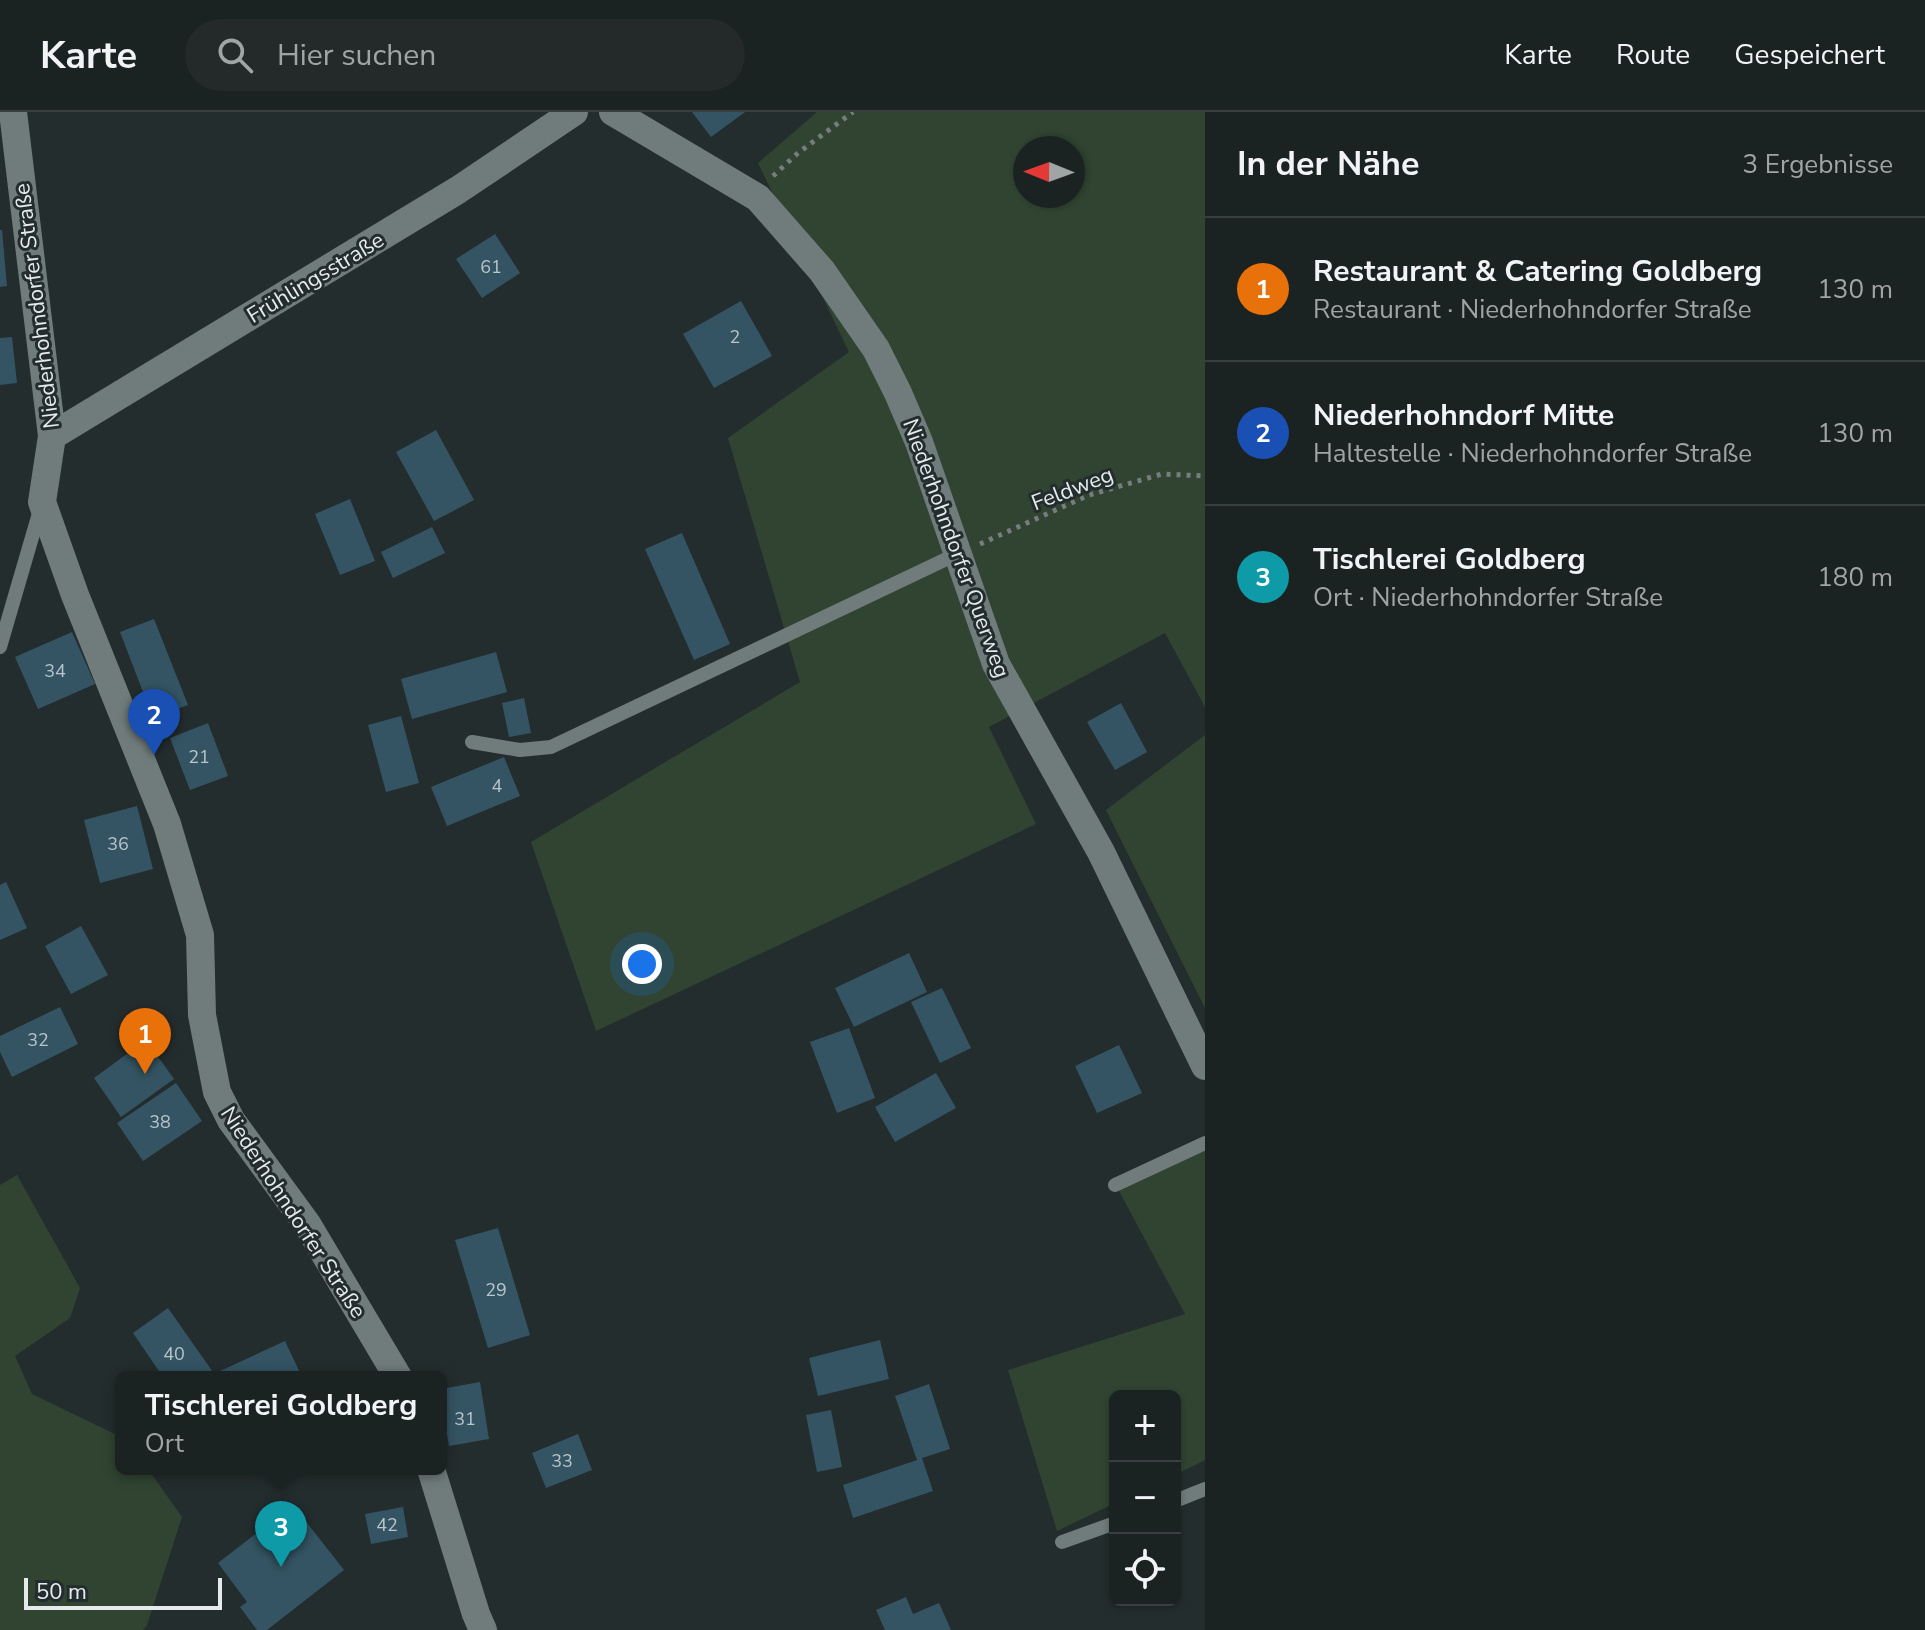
<!DOCTYPE html>
<html lang="de">
<head>
<meta charset="utf-8">
<style>
  :root { --surface:#1b2222; --page:#242a2a; --text:#f1f3f6; --muted:#a0a4a5; --line:#393f40; --accent:#f591d2 }
  body { margin:0; font-family:"Nunito Sans",sans-serif; background:var(--page); color:var(--text) }
  .controls { position:absolute; right:24px; bottom:24px; display:grid; overflow:hidden; border-radius:12px; box-shadow:0 2px 6px #0004 }
  .controls button { width:72px; height:72px; display:grid; place-items:center; padding:0; border:0; border-bottom:2px solid var(--line); background:var(--surface); color:var(--text); font:40px sans-serif }
  .compass { position:absolute; left:1013px; top:24px; width:72px; height:72px; border-radius:50%; background:var(--surface); box-shadow:0 2px 6px #0004; rotate:271deg }
  .scale { position:absolute; left:24px; bottom:20px; width:198px; box-sizing:border-box; padding-left:8px; border:4px solid #e5ebec; border-top:0; font-size:22px; line-height:28px; white-space:nowrap; color:#e5ebec; -webkit-text-stroke:6px #242d2e; paint-order:stroke }
  .you { position:absolute; left:642px; top:852px; width:28px; height:28px; margin:-20px; border:6px solid #fff; border-radius:50%; background:#1a73e8; box-shadow:0 0 0 12px #1a73e833 }
  .badge { display:grid; place-items:center; width:52px; height:52px; border-radius:50%; background:var(--accent); color:#fff; font-size:26px; font-weight:700 }
  .pin { position:absolute; translate:-50% -66px; filter:drop-shadow(0 2px 4px #0008) }
  .pin::after { content:''; position:absolute; top:42px; width:28px; height:24px; background:inherit; clip-path:polygon(0 0,100% 0,50% 100%) }
  .popup { position:absolute; left:115px; top:1259px; width:332px; height:104px; box-sizing:border-box; display:grid; place-content:center; border-radius:12px; background:var(--surface); filter:drop-shadow(0 2px 6px #0005); font-size:26px; white-space:nowrap; color:var(--muted) }
  .popup b { font-size:30px; color:var(--text) }
  .popup::after { content:''; position:absolute; left:50%; top:100%; margin-left:-16px; border:16px solid transparent; border-top-color:var(--surface) }
  .list { margin:0; padding:0; list-style:none }
  h2 { display:flex; justify-content:space-between; align-items:center; height:104px; margin:0; padding:0 32px; font-size:34px }
  h2 small { font-size:26px; font-weight:400; color:var(--muted) }
  .list li { display:grid; grid-template-columns:52px 1fr auto; gap:24px; align-items:center; box-sizing:border-box; height:144px; padding:0 32px; border-top:2px solid var(--line) }
  .list b { display:block; font-size:30px; white-space:nowrap }
  .list p { margin:0; font-size:26px; white-space:nowrap; color:var(--muted) }
  .list em { font-size:26px; font-style:normal; color:var(--muted) }
  .icon { flex:none; width:44px; height:44px; fill:none; stroke:currentColor; stroke-width:2; stroke-linecap:round; stroke-linejoin:round }
  .map { position:relative; flex:none; width:1205px; height:1518px; overflow:hidden }
  header { display:flex; align-items:center; gap:48px; box-sizing:border-box; height:112px; padding:0 40px; background:var(--surface); border-bottom:2px solid var(--line) }
  header strong { font-size:38px }
  nav { display:flex; gap:44px; margin-inline-start:auto; font-size:28px }
  .search { width:560px; height:72px; background:var(--page); display:flex; align-items:center; gap:20px; box-sizing:border-box; padding:0 28px; border-radius:44px; color:var(--muted); font-size:30px }
  main { display:flex }
  aside { flex:1; background:var(--surface) }
  .map>svg:first-child { display:block }
</style>
</head>
<body>
<header>
<strong>Karte</strong>
<div class="search"><svg class="icon" aria-label="search" viewBox="0 0 24 24"><circle cx="10" cy="10" r="6"/><path d="M15 15l6 6"/></svg>Hier suchen</div>
<nav><a>Karte</a><a>Route</a><a>Gespeichert</a></nav>
</header>
<main>
<div class="map">
<svg width="1205" height="1518" viewBox="0 0 1205 1518">
  <rect width="100%" height="100%" fill="#242d2e"/>
  <g fill="#304431" fill-rule="evenodd">
    <path d="M817,0h388v595l-40,-74 -176,94 47,97 -440,207 -65,-189 269,-160 -72,-244 121,-86 -91,-189zM1025,36h48v48h-48z"/>
    <polygon points="1205,623 1205,896 1106,698"/>
    <polygon points="1205,1034 1205,1348 1175,1363 1175,1284 1115,1284 1115,1391 1057,1419 1008,1258 1185,1202 1112,1066"/>
    <polygon points="17,1063 80,1176 70,1206 15,1244 32,1282 121,1325 121,1357 148,1357 182,1405 147,1513 143,1518 0,1518 0,1073"/>
  </g>
  <g fill="#345463">
    <polygon points="692,0 745,0 711,25"/>
    <polygon points="0,118 2,118 7,174 0,175"/>
    <polygon points="495,122 520,161 482,186 456,147"/>
    <polygon points="741,189 772,244 714,276 683,222"/>
    <polygon points="12,225 17,271 0,273 0,226"/>
    <polygon points="436,318 474,388 434,409 396,340"/>
    <polygon points="350,387 375,449 340,463 315,402"/>
    <polygon points="432,415 445,441 393,466 381,440"/>
    <polygon points="682,421 730,532 694,548 645,437"/>
    <polygon points="154,507 188,593 153,606 120,520"/>
    <polygon points="72,520 95,572 38,597 15,545"/>
    <polygon points="496,540 507,580 412,607 401,567"/>
    <polygon points="524,586 531,621 509,625 502,591"/>
    <polygon points="1121,591 1147,640 1115,658 1087,610"/>
    <polygon points="401,604 419,671 386,680 368,613"/>
    <polygon points="208,611 228,664 190,678 170,626"/>
    <polygon points="504,645 520,684 447,714 431,675"/>
    <polygon points="137,694 153,757 100,771 84,708"/>
    <polygon points="6,770 27,816 0,828 0,773"/>
    <polygon points="81,814 108,863 71,882 45,834"/>
    <polygon points="909,841 927,880 854,915 835,876"/>
    <polygon points="942,876 971,936 940,951 911,890"/>
    <polygon points="60,895 78,932 12,965 0,940 0,924"/>
    <polygon points="849,916 875,986 837,1001 810,930"/>
    <polygon points="146,928 174,967 121,1005 94,966"/>
    <polygon points="1119,933 1142,981 1097,1001 1075,954"/>
    <polygon points="936,961 956,996 895,1030 875,995"/>
    <polygon points="176,971 202,1009 143,1049 117,1011"/>
    <polygon points="498,1116 530,1223 488,1236 455,1128"/>
    <polygon points="168,1196 215,1263 211,1265 163,1265 133,1221"/>
    <polygon points="880,1228 889,1267 818,1284 809,1246"/>
    <polygon points="285,1229 302,1265 223,1265 220,1259"/>
    <polygon points="480,1270 489,1327 449,1334 441,1287 441,1277"/>
    <polygon points="929,1272 950,1337 922,1346 933,1379 853,1406 843,1373 917,1348 895,1284"/>
    <polygon points="831,1298 842,1355 817,1360 806,1303"/>
    <polygon points="578,1322 592,1358 546,1376 532,1341"/>
    <polygon points="293,1393 344,1458 267,1518 257,1518 240,1495 247,1490 218,1451"/>
    <polygon points="403,1395 408,1425 371,1432 365,1402"/>
    <polygon points="906,1485 913,1502 939,1491 951,1518 885,1518 876,1498"/>
  </g>
  <g fill="none" stroke-linecap="round" stroke-linejoin="round">
    <g stroke="#767d7e" stroke-width="5" stroke-dasharray="4 6" stroke-linecap="butt">
      <polyline points="773,64 798,41 853,0"/>
      <polyline points="980,432 1089,383 1162,362 1205,364"/>
    </g>
    <g stroke="#707b7b" stroke-width="14">
      <polyline points="0,535 40,398"/>
      <polyline points="472,630 520,638 551,635 957,442"/>
      <polyline points="1115,1073 1205,1031"/>
      <polyline points="1175,1389 1205,1377"/>
      <polyline points="1062,1430 1115,1411"/>
    </g>
    <g stroke="#707b7b" stroke-width="28">
      <polyline points="13,0 52,324 42,390 75,483 167,712 200,823 202,903 217,980 231,1008 307,1112 398,1265"/>
      <polyline points="613,0 758,86 822,159 876,237 898,281 919,330 996,552 1101,740 1205,954"/>
      <polyline points="52,324 458,78 574,0"/>
      <polyline points="431,1357 476,1502 483,1518"/>
    </g>
  </g>
  <g text-anchor="middle" stroke-width="6" stroke-linejoin="round" paint-order="stroke">
    <g font-size="18" fill="#b9c5ca">
      <text x="491" y="161">61</text>
      <text x="735" y="231">2</text>
      <text x="55" y="565">34</text>
      <text x="199" y="651">21</text>
      <text x="497" y="680">4</text>
      <text x="118" y="738">36</text>
      <text x="38" y="934">32</text>
      <text x="160" y="1016">38</text>
      <text x="496" y="1184">29</text>
      <text x="174" y="1248">40</text>
      <text x="465" y="1313">31</text>
      <text x="562" y="1355">33</text>
      <text x="387" y="1419">42</text>
    </g>
    <g font-size="22" fill="#e5ebec" stroke="#242d2e">
      <text transform="translate(315 165) rotate(-31)" y="8">Frühlingsstraße</text>
      <text transform="translate(36 194) rotate(-97)" y="8">Niederhohndorfer Straße</text>
      <text transform="translate(1072 376) rotate(-21)" y="8">Feldweg</text>
      <text transform="translate(957 436) rotate(70)" y="8">Niederhohndorfer Querweg</text>
      <text transform="translate(294 1100) rotate(57)" y="8">Niederhohndorfer Straße</text>
    </g>
  </g>
</svg>
<div class="controls">
<button>+</button>
<button>−</button>
<button><svg class="icon" aria-label="locate" viewBox="0 0 24 24"><circle cx="12" cy="12" r="6"/><path d="M12 2v4M12 18v4M2 12h4M18 12h4"/></svg></button>
</div>
<svg class="compass" viewBox="-18 -18 36 36"><path d="M0-13l5 13h-10z" fill="#e53935"/><path d="M0 13l5-13h-10z" fill="#a0a4a5"/></svg>
<div class="scale">50 m</div>
<div class="you"></div>
<div class="pin badge" style="left:145px;top:962px;background:#e8710a">1</div>
<div class="pin badge" style="left:154px;top:643px;background:#1a4fb4">2</div>
<div class="pin badge" style="left:281px;top:1455px;background:#0f9aa8">3</div>
<div class="popup"><b>Tischlerei Goldberg</b>Ort</div>
</div>
<aside>
<h2>In der Nähe<small>3 Ergebnisse</small></h2>
<ul class="list">
<li><span class="badge" style="background:#e8710a">1</span><div><b>Restaurant &amp; Catering Goldberg</b><p>Restaurant · Niederhohndorfer Straße</p></div><em>130 m</em></li>
<li><span class="badge" style="background:#1a4fb4">2</span><div><b>Niederhohndorf Mitte</b><p>Haltestelle · Niederhohndorfer Straße</p></div><em>130 m</em></li>
<li><span class="badge" style="background:#0f9aa8">3</span><div><b>Tischlerei Goldberg</b><p>Ort · Niederhohndorfer Straße</p></div><em>180 m</em></li>
</ul>
</aside>
</main>
</body>
</html>
